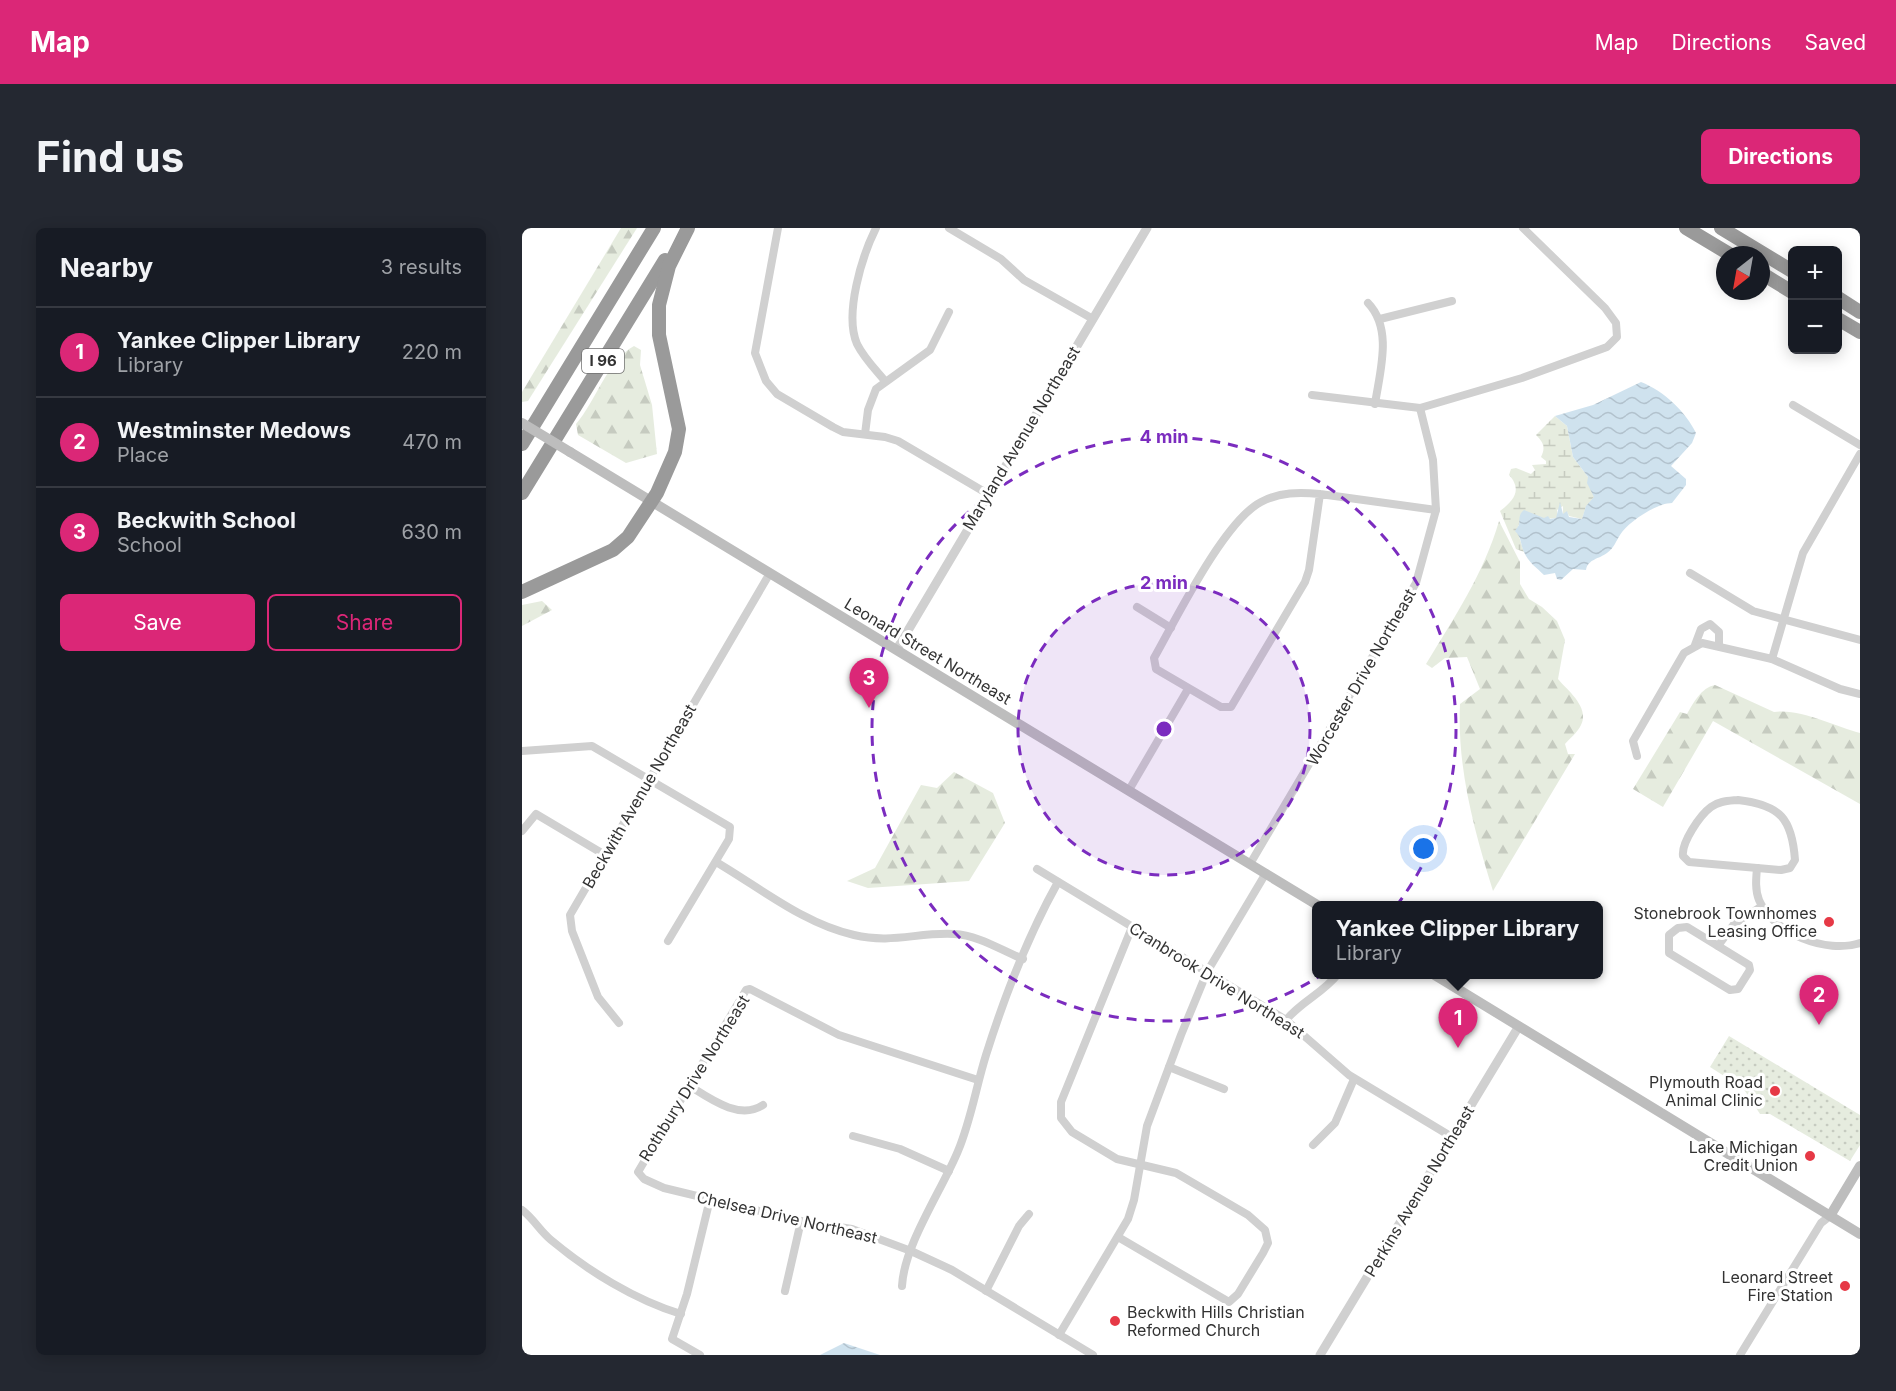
<!DOCTYPE html>
<html lang="en">
<head>
<meta charset="utf-8">
<style>
  :root { --surface:#171b24; --page:#242831; --text:#f1f3f6; --muted:#9ea1a6; --line:#363941; --accent:#db2777 }
  body { margin:0; font-family:Inter,sans-serif; background:var(--page); color:var(--text) }
  .controls { position:absolute; right:18px; top:18px; display:grid; overflow:hidden; border-radius:9px; box-shadow:0 3px 15px #0003 }
  .controls button { width:54px; height:54px; display:grid; place-items:center; padding:0; border:0; border-bottom:2px solid var(--line); background:var(--surface); color:var(--text); font:30px sans-serif }
  .compass { position:absolute; left:1194px; top:18px; width:54px; height:54px; border-radius:50%; background:var(--surface); box-shadow:0 3px 15px #0003; rotate:211deg }
  .you { position:absolute; left:902px; top:621px; width:21px; height:21px; margin:-15px; border:4px solid #fff; border-radius:50%; background:#1a73e8; box-shadow:0 0 0 9px #1a73e833 }
  .badge { display:grid; place-items:center; width:39px; height:39px; border-radius:50%; background:var(--accent); color:#fff; font-size:20px; font-weight:700 }
  .pin { position:absolute; translate:-50% -50px; filter:drop-shadow(0 2px 3px #0008) }
  .pin::after { content:''; position:absolute; top:32px; width:21px; height:18px; background:inherit; clip-path:polygon(0 0,100% 0,50% 100%) }
  .popup { position:absolute; left:790px; top:673px; width:291px; height:78px; box-sizing:border-box; display:grid; place-content:center; border-radius:9px; background:var(--surface); filter:drop-shadow(0 2px 4px #0005); font-size:20px; white-space:nowrap; color:var(--muted) }
  .popup b { font-size:22px; color:var(--text) }
  .popup::after { content:''; position:absolute; left:50%; top:100%; margin-left:-12px; border:12px solid transparent; border-top-color:var(--surface) }
  .list { margin:0; padding:0; list-style:none }
  h2 { display:flex; justify-content:space-between; align-items:center; height:78px; margin:0; padding:0 24px; font-size:26px }
  h2 small { font-size:20px; font-weight:400; color:var(--muted) }
  .list li { display:grid; grid-template-columns:39px 1fr auto; gap:18px; align-items:center; box-sizing:border-box; height:90px; padding:0 24px; border-top:2px solid var(--line) }
  .list b { display:block; font-size:22px; white-space:nowrap }
  .list p { margin:0; font-size:20px; white-space:nowrap; color:var(--muted) }
  .list em { font-size:20px; font-style:normal; color:var(--muted) }
  .actions { display:flex; gap:12px; padding:18px 24px }
  .actions a { flex:1; padding:14px 0; border:2px solid var(--accent); border-radius:9px; text-align:center; font-size:21px; color:var(--accent) }
  .actions .main { background:var(--accent); color:#fff }
  .map { position:relative; flex:none; width:1338px; height:1127px; overflow:hidden; border-radius:9px }
  header { display:flex; align-items:center; gap:36px; box-sizing:border-box; height:84px; padding:0 30px; background:var(--accent); color:#fff }
  header strong { font-size:28px }
  nav { display:flex; gap:33px; margin-inline-start:auto; font-size:21px }
  .intro { display:flex; align-items:center; justify-content:space-between; box-sizing:border-box; height:144px; padding:0 36px }
  h1 { margin:0; font-size:42px }
  .button { padding:15px 27px; border-radius:9px; background:var(--accent); color:#fff; font-size:21px; font-weight:700 }
  main { display:flex; gap:36px; padding:0 36px }
  aside { flex:1; background:var(--surface); border-radius:9px; box-shadow:0 3px 15px #0003 }
  .map>svg:first-child { display:block }
</style>
</head>
<body>
<header>
<strong>Map</strong>
<nav><a>Map</a><a>Directions</a><a>Saved</a></nav>
</header>
<div class="intro"><h1>Find us</h1><a class="button">Directions</a></div>
<main>
<aside>
<h2>Nearby<small>3 results</small></h2>
<ul class="list">
<li><span class="badge">1</span><div><b>Yankee Clipper Library</b><p>Library</p></div><em>220 m</em></li>
<li><span class="badge">2</span><div><b>Westminster Medows</b><p>Place</p></div><em>470 m</em></li>
<li><span class="badge">3</span><div><b>Beckwith School</b><p>School</p></div><em>630 m</em></li>
</ul>
<div class="actions"><a class="main">Save</a><a>Share</a></div>
</aside>
<div class="map">
<svg width="1338" height="1127" viewBox="0 0 1338 1127">
  <defs>
    <pattern id="grass-dots" width="8" height="8" patternUnits="userSpaceOnUse" patternTransform="scale(1.5)"><rect width="8" height="8" fill="#e6ecdf"/><path d="M2 2h.1M6 6h.1" fill="none" stroke="#c6cbc0" stroke-width="1.8" stroke-linecap="round"/></pattern>
    <pattern id="forest-firs" width="22" height="20" patternUnits="userSpaceOnUse" patternTransform="scale(1.5)"><rect width="22" height="20" fill="#e6ecdf"/><path d="M5 1l3.5 6h-7zM16 11l3.5 6h-7z" fill="#c6cbc0"/></pattern>
    <pattern id="wetland-marsh" width="20" height="14" patternUnits="userSpaceOnUse" patternTransform="scale(1.5)"><rect width="20" height="14" fill="#e6ecdf"/><path d="M1 5h8M5 5V1M11 12h8M15 12V8" fill="none" stroke="#c6cbc0"/></pattern>
    <pattern id="water-waves" width="16" height="10" patternUnits="userSpaceOnUse" patternTransform="scale(1.5)"><rect width="16" height="10" fill="#cfe2ee"/><path d="M0 5q4-4 8 0t8 0" fill="none" stroke="#b2c2cd"/></pattern>
  </defs>
  <rect width="100%" height="100%" fill="#fff"/>
  <polygon fill="url(#grass-dots)" points="1207,808 1338,887 1338,917 1328,933 1248,886 1238,886 1221,860 1188,839"/>
  <g fill="url(#forest-firs)">
    <polygon points="99,0 115,0 6,173 0,174 0,164"/>
    <path d="M112,118l7,4 -1,15 12,40 5,49 -31,9 -48,-28 -2,-11c20,-23 31,-63 58,-78z"/>
    <path d="M977,293l21,41v22l9,15 13,8 15,14 8,19 -7,39c9,11 32,28 23,46 -3,7 -11,13 -16,19l3,10h7l-82,137c-19,-61 -36,-123 -33,-187l20,-15 -13,-32 -22,1 -13,10 -6,-4c28,-46 58,-91 73,-143z"/>
    <polygon points="20,373 30,382 0,398 0,377"/>
    <path d="M1193,457l59,27c26,-4 60,14 86,21v71l-147,-83 -50,86 -30,-18 47,-77 7,2c7,-12 14,-26 28,-29z"/>
    <polygon points="432,544 471,565 483,595 447,653 346,660 325,653 353,640 399,557 415,560"/>
  </g>
  <path fill="url(#wetland-marsh)" d="M1033,188l12,10 6,31 15,20 6,20 -8,10 -4,12 -13,-3 -2,-4 -4,2v-8l-6,4v8l-37,3 -3,9 7,22 -8,-3 -16,-38c13,-10 23,-21 9,-36l2,-6 5,-1 15,6 4,-4 -3,-5 14,-1v-3l-5,-4c5,-10 2,-15 -5,-22z"/>
  <g fill="url(#water-waves)">
    <path d="M1119,154c23,9 45,30 55,51l-4,10 -21,23 15,13v6l-14,18c-16,0 -45,20 -52,32 -4,6 -6,13 -13,18 -8,6 -19,6 -21,17l-13,-1 -12,11 -4,-1 -2,-6 -11,2c-7,-7 -16,-13 -20,-23 -4,-9 -2,-14 -9,-21l4,-6c1,-6 -1,-10 5,-15l20,8 4,-2 2,3 6,-1 4,-16 3,12 4,-3 2,6 13,2 4,-13 8,-9 -7,-14 1,-6 -15,-20 -6,-31 -12,-10 38,-11z"/>
    <polygon points="322,1115 358,1127 298,1127"/>
  </g>
  <g fill="none" stroke-linecap="round" stroke-linejoin="round">
    <g stroke="#d0d0d0" stroke-width="8">
      <polyline points="256,0 233,125 244,153 255,166 311,199 321,204 363,209 376,213 466,266"/>
      <path d="M354,0c-14,28 -32,86 -19,116 7,14 18,25 28,37"/>
      <polyline points="427,0 479,31 502,52 571,91"/>
      <path d="M846,75c25,26 12,68 7,101"/>
      <polyline points="858,91 930,73"/>
      <polyline points="790,167 898,180 1000,150 1085,119 1095,109 1094,95 1083,80 1001,0"/>
      <polyline points="1271,177 1338,217"/>
      <polyline points="343,206 346,182 354,161 408,122 427,84"/>
      <path d="M798,266l-11,76 -4,12 -74,125h-10l-65,-38 -2,-11c22,-39 70,-137 107,-156 19,-10 38,-10 59,-8l116,16"/>
      <polyline points="1168,345 1231,383 1338,412"/>
      <polyline points="615,379 649,400"/>
      <polyline points="1173,417 1179,401 1188,396 1197,404 1197,417"/>
      <polyline points="1250,431 1281,325 1338,226"/>
      <polyline points="0,523 70,518 208,599 207,611 146,713"/>
      <polyline points="1115,528 1111,513 1162,425 1180,415 1250,431 1318,461 1338,466"/>
      <polyline points="607,562 666,461"/>
      <path d="M1216,572c43,5 54,19 57,60l-5,8 -9,2 -92,-8 -6,-6c-2,-13 17,-41 28,-49 8,-6 17,-6 27,-7z"/>
      <polyline points="0,603 14,586 83,627"/>
      <path d="M194,634c43,25 88,62 138,73 38,9 64,-3 100,-1 24,1 47,16 69,25"/>
      <polyline points="728,636 894,355 914,282 911,232 898,180"/>
      <path d="M1235,640c-1,11 -2,22 2,32 14,34 68,54 101,43"/>
      <polyline points="515,641 764,792 827,847 930,909"/>
      <polygon points="1165,699 1227,737 1228,742 1216,761 1208,762 1147,725 1147,707 1156,700"/>
      <polyline points="1196,718 1212,696 1240,678"/>
      <path d="M764,792c16,-19 37,-27 52,-46"/>
      <polyline points="97,795 76,769 50,703 48,687 248,345"/>
      <polyline points="647,839 702,861"/>
      <polyline points="456,852 317,807 228,761 224,762 116,944 122,951 142,960 279,993 330,1001 389,1023 430,1042 571,1127"/>
      <path d="M166,857c21,13 51,36 75,20"/>
      <polyline points="331,908 378,921 427,943"/>
      <polyline points="791,917 813,895 832,851"/>
      <path d="M0,982c11,8 18,21 29,30 37,31 84,60 130,74"/>
      <polyline points="596,1009 707,1074 716,1066 741,1025 746,1015 743,1002 726,987 654,945 595,931 550,904 539,890 539,874 610,699"/>
      <path d="M380,1058c2,-41 40,-96 56,-135 13,-31 18,-64 28,-96 18,-57 43,-121 72,-173"/>
      <polyline points="263,1063 279,993"/>
      <polyline points="464,1063 497,998 507,986"/>
      <polyline points="537,1107 606,991 612,972 625,898 659,807 685,744 744,645"/>
      <polyline points="178,1127 150,1111 165,1066 188,971"/>
      <polyline points="1218,1127 1299,995 1308,988"/>
    </g>
    <g stroke="#d0d0d0" stroke-width="9">
      <polyline points="375,421 625,0"/>
      <polyline points="798,1127 997,798"/>
    </g>
    <g stroke="#bdbdbd" stroke-width="10">
      <polyline points="48,224 797,678"/>
      <polyline points="911,746 1338,1006"/>
      <polyline points="1308,988 1338,938"/>
    </g>
    <g stroke="#9a9a9a" stroke-width="14">
      <polyline points="1164,0 1209,27"/>
      <polyline points="1199,0 1270,43"/>
      <polyline points="1239,45 1270,64"/>
      <polyline points="1316,70 1338,84"/>
      <polyline points="1316,91 1338,104"/>
      <polyline points="0,216 132,0"/>
      <polyline points="0,265 143,32"/>
      <polyline points="0,364 91,322 106,309 135,265 153,224 157,201 137,107 137,77 147,38 166,0"/>
    </g>
    <polyline stroke="#bdbdbd" stroke-width="10" points="0,195 48,224"/>
  </g>
  <circle cx="642" cy="501" r="146" fill="#7b2cbf" fill-opacity=".12"/>
  <g fill="none" stroke="#7b2cbf" stroke-width="3" stroke-dasharray="10 8">
    <circle cx="642" cy="501" r="146"/>
    <circle cx="642" cy="501" r="292"/>
  </g>
  <g fill="#e63946" stroke="#fff" stroke-width="2">
    <circle cx="1307" cy="694" r="6"/>
    <circle cx="1253" cy="863" r="6"/>
    <circle cx="1288" cy="928" r="6"/>
    <circle cx="1323" cy="1058" r="6"/>
    <circle cx="593" cy="1093" r="6"/>
  </g>
  <g text-anchor="middle" stroke-width="6" stroke-linejoin="round" paint-order="stroke">
    <rect fill="#fff" stroke="#707070" stroke-width="1.5" x="60" y="121" width="42" height="24" rx="4.5"/>
    <g font-size="15" font-weight="bold" fill="#333">
      <text x="81" y="138">I 96</text>
    </g>
    <g font-size="16" fill="#333" stroke="#fff">
      <text transform="translate(499 210) rotate(-59)" y="6">Maryland Avenue Northeast</text>
      <text transform="translate(406 423) rotate(31)" y="6">Leonard Street Northeast</text>
      <text transform="translate(839 449) rotate(-60)" y="6">Worcester Drive Northeast</text>
      <text transform="translate(117 568) rotate(-60)" y="6">Beckwith Avenue Northeast</text>
      <text transform="translate(695 752) rotate(32)" y="6">Cranbrook Drive Northeast</text>
      <text transform="translate(172 850) rotate(-58)" y="6">Rothbury Drive Northeast</text>
      <text transform="translate(897 963) rotate(-59)" y="6">Perkins Avenue Northeast</text>
      <text transform="translate(265 989) rotate(13)" y="6">Chelsea Drive Northeast</text>
    </g>
    <g font-size="16" fill="#333" stroke="#fff" text-anchor="end">
      <text x="1295" y="691">Stonebrook Townhomes<tspan x="1295" dy="18">Leasing Office</tspan></text>
      <text x="1241" y="860">Plymouth Road<tspan x="1241" dy="18">Animal Clinic</tspan></text>
      <text x="1276" y="925">Lake Michigan<tspan x="1276" dy="18">Credit Union</tspan></text>
      <text x="1311" y="1055">Leonard Street<tspan x="1311" dy="18">Fire Station</tspan></text>
      <text x="605" y="1090" text-anchor="start">Beckwith Hills Christian<tspan x="605" dy="18">Reformed Church</tspan></text>
    </g>
  </g>
  <circle cx="642" cy="501" r="9" fill="#7b2cbf" stroke="#fff" stroke-width="3"/>
  <g font-size="18" text-anchor="middle" font-weight="bold" fill="#7b2cbf" stroke="#fff" stroke-width="6" stroke-linejoin="round" paint-order="stroke">
    <text x="642" y="215">4 min</text>
    <text x="642" y="361">2 min</text>
  </g>
</svg>
<div class="controls">
<button>+</button>
<button>−</button>
</div>
<svg class="compass" viewBox="-18 -18 36 36"><path d="M0-13l5 13h-10z" fill="#e53935"/><path d="M0 13l5-13h-10z" fill="#9ea1a6"/></svg>
<div class="you"></div>
<div class="pin badge" style="left:936px;top:820px">1</div>
<div class="popup"><b>Yankee Clipper Library</b>Library</div>
<div class="pin badge" style="left:1297px;top:797px">2</div>
<div class="pin badge" style="left:347px;top:480px">3</div>
</div>
</main>
</body>
</html>
